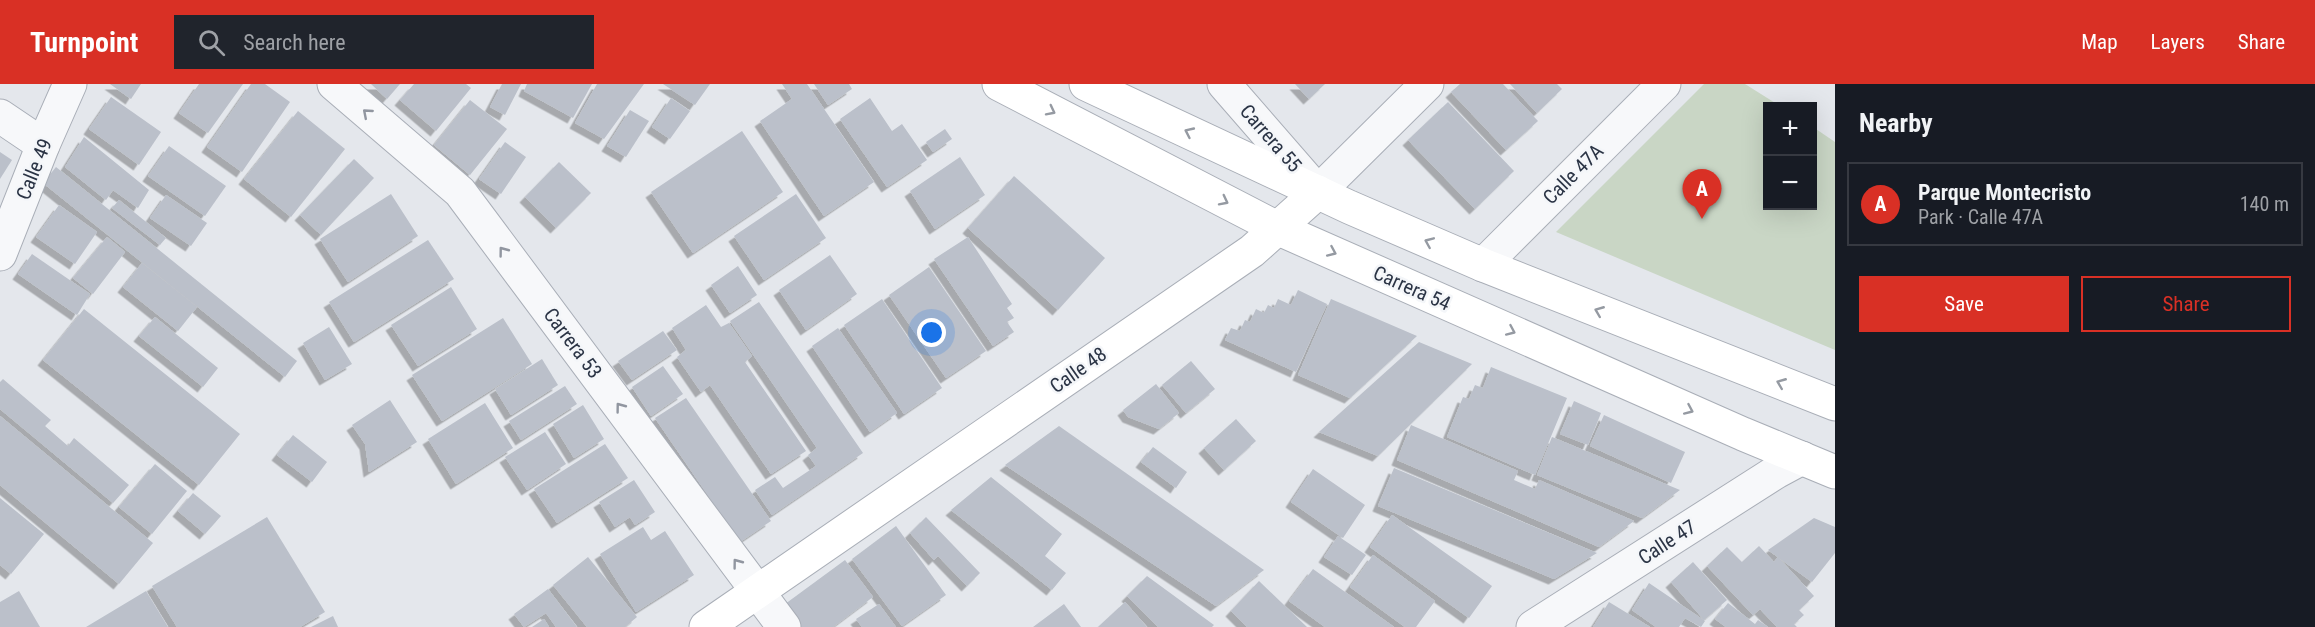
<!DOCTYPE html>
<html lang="en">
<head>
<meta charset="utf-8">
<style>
  :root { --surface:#171b24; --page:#20242c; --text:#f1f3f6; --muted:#9ea1a6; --line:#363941; --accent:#d93025 }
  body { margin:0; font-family:"Roboto Condensed",sans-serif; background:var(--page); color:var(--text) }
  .controls { position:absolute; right:18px; top:18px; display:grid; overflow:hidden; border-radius:0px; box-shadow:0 6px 24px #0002 }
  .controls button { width:54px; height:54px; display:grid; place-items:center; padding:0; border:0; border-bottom:2px solid var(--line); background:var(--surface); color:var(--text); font:30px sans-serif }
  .you { position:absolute; left:932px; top:249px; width:21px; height:21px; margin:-15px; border:4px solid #fff; border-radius:50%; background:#1a73e8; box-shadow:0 0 0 9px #1a73e833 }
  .badge { display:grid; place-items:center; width:39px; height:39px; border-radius:50%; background:var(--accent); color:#fff; font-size:20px; font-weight:700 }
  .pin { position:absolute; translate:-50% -50px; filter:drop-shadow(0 2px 3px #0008) }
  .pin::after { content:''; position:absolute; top:32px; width:21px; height:18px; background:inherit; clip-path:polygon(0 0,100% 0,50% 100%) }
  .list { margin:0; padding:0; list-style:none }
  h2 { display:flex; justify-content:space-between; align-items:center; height:78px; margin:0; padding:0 24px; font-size:26px }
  h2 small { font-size:20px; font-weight:400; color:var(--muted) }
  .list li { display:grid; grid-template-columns:39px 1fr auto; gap:18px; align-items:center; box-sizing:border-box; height:84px; margin:0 12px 12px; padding:0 12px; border:2px solid var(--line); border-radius:0px }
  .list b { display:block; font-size:22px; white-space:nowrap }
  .list p { margin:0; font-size:20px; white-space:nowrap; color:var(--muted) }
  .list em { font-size:20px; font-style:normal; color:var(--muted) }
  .actions { display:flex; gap:12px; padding:18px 24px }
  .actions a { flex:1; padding:14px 0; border:2px solid var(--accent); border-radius:0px; text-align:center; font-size:21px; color:var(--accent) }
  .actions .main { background:var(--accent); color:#fff }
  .icon { flex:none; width:33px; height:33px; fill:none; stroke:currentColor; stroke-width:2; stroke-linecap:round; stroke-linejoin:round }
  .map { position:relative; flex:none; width:1835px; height:543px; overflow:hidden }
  header { display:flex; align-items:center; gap:36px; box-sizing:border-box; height:84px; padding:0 30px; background:var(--accent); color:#fff }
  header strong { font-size:28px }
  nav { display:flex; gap:33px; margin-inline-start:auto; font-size:21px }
  .search { width:420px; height:54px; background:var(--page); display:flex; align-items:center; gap:15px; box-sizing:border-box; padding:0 21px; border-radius:0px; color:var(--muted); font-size:22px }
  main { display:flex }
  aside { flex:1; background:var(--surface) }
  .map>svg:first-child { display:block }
</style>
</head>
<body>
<header>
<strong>Turnpoint</strong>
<div class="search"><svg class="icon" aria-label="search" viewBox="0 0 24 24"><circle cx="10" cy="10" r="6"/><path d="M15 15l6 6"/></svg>Search here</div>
<nav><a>Map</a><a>Layers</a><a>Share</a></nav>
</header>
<main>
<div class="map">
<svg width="1835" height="543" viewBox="0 0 1835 543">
  <defs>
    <filter id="shadow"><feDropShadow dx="-5.5" dy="5.5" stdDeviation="0" flood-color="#0004"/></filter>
  </defs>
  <rect width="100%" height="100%" fill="#e4e7ec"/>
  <polygon fill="#c9d6c5" points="1704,0 1745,0 1780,22 1768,22 1768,122 1812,122 1813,43 1835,58 1835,266 1556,148"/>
  <g fill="#bbc0ca" filter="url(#shadow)">
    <polygon points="110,0 141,0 131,15"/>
    <polygon points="199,0 243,0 208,49 179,29"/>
    <polygon points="251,0 265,0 290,18 242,88 207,63"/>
    <polygon points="371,0 400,0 387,15"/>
    <polygon points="414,0 466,0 471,4 436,47 400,16"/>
    <polygon points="502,0 521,0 505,31 490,23"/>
    <polygon points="527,0 592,0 573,34 524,7"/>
    <polygon points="597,0 644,0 604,55 575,39"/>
    <polygon points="663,0 710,0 695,21"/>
    <polygon points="782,0 807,0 874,98 824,132 760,37 792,15"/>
    <polygon points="814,0 849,0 852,5 828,21"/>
    <polygon points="1295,0 1325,0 1309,15"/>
    <polygon points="1460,0 1503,0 1538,37 1506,66 1451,8"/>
    <polygon points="1510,0 1557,0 1562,5 1537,29"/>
    <polygon points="111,13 161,48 139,81 89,45"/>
    <polygon points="671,14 690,27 670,55 652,43"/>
    <polygon points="870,14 892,47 902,40 927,76 887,103 840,35"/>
    <polygon points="470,16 507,45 470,91 434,61"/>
    <polygon points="1448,18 1514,87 1475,125 1408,56"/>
    <polygon points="630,26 649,37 626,73 607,62"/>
    <polygon points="298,27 345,65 291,133 244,95"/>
    <polygon points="945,45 952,55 933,68 926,58"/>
    <polygon points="742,47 783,108 693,169 651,108"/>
    <polygon points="84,53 149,106 138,124 113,106 106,116 65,83"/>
    <polygon points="505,58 526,73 501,110 479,95"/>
    <polygon points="169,62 226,102 205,132 148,92"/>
    <polygon points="0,68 12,76 0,95"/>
    <polygon points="960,73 985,111 935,145 910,107"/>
    <polygon points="354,75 374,94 321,151 300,131"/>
    <polygon points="559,78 591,109 556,144 525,113"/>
    <polygon points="56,83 297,277 285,293 43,99"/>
    <polygon points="1014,92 1105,174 1058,226 968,144"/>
    <polygon points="391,110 418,152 348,198 320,155"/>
    <polygon points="796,110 826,154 764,196 734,152"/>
    <polygon points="166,111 207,139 191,162 150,134"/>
    <polygon points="119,116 166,154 160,161 112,124"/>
    <polygon points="59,121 97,148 75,180 36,153"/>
    <polygon points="107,153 125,168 93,210 73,194"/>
    <polygon points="968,153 1012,220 1007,224 1014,234 1007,238 1014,248 993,262 934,175"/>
    <polygon points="428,156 454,195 354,258 329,218"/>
    <polygon points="32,170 90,210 77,231 18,190"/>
    <polygon points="830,171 857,210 806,246 779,206"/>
    <polygon points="142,179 197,223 178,247 123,203"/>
    <polygon points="738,182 757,211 730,229 711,201"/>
    <polygon points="929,183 986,267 946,294 889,211"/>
    <polygon points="451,203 477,245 418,282 391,241"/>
    <polygon points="1298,206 1327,220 1296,288 1225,256 1231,244 1240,247 1245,236 1250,238 1256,225 1264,229 1268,221 1274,224 1278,215 1291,221"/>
    <polygon points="882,215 942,304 904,330 844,241"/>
    <polygon points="1331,215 1417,252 1350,314 1298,291"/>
    <polygon points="759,218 863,369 772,431 755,406 775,393 783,404 816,382 808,371 817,364 730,237"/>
    <polygon points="706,221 721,243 729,239 752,272 745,278 806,367 771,390 710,301 701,308 677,273 686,266 672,244"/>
    <polygon points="84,225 240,350 199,401 43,276"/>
    <polygon points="155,233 218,284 203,303 139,252"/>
    <polygon points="503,234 532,280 442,337 412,291"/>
    <polygon points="329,243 352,280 325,296 303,259"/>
    <polygon points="838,244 897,329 870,348 812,262"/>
    <polygon points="663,247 677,266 632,296 618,277"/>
    <polygon points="1419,258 1472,280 1378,372 1319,348"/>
    <polygon points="542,275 558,301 511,331 495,305"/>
    <polygon points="1191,277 1215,305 1186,329 1162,301"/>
    <polygon points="663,282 683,310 651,332 632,303"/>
    <polygon points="1491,283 1567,314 1535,391 1447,353 1463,313 1469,315 1475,301 1483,304"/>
    <polygon points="3,295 51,336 45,342 68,362 74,354 129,401 113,419 0,325 0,298"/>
    <polygon points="1156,300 1179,329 1159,345 1128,333 1123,326"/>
    <polygon points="565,302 577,320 521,356 509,337"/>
    <polygon points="686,314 771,437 740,458 655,334"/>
    <polygon points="390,316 417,358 369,388 365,360 352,341"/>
    <polygon points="1574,317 1601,329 1588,361 1560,350"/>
    <polygon points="485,319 513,364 456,400 428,355"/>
    <polygon points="583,321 604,355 574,374 553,340"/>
    <polygon points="1604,331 1685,368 1671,399 1590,362"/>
    <polygon points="0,332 153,459 119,500 0,401"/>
    <polygon points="1236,335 1256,357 1224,386 1204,364"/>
    <polygon points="1411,341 1518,387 1514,396 1535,405 1539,396 1634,437 1599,463 1397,376"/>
    <polygon points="1059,342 1264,486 1216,522 1005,381"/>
    <polygon points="545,348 566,380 527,406 505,373"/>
    <polygon points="293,351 327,378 312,398 277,371"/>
    <polygon points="1552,353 1680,406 1642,434 1537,391"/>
    <polygon points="605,360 628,394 557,439 534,405"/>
    <polygon points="1153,363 1187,388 1176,404 1141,378"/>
    <polygon points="155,380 187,407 152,450 119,423"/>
    <polygon points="1394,384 1597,469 1554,495 1378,422"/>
    <polygon points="1313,385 1365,421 1343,454 1291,418"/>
    <polygon points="991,393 1062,450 1045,472 1066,489 1052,506 951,426"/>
    <polygon points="634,396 655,428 635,441 630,433 615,443 599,418"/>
    <polygon points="193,409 221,432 205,450 178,427"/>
    <polygon points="0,414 44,450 11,490 0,481"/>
    <polygon points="1392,431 1492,502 1469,534 1370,463"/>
    <polygon points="267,433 325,528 300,543 177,543 152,502"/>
    <polygon points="926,433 980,489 967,502 938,472 934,476 910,449"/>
    <polygon points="1814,434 1835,443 1835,469 1812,498 1768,466"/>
    <polygon points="896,442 946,511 902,542 852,475"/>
    <polygon points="643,443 651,456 665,447 694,491 636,528 600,470"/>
    <polygon points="1338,452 1366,471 1352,491 1324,473"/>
    <polygon points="1759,462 1774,478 1778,473 1814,512 1799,526 1804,531 1794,540 1797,543 1777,543 1760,525 1753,531 1707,482 1727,463 1742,478"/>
    <polygon points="1373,471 1435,517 1416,543 1405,543 1350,503"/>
    <polygon points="588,473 637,533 625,543 587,543 553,501"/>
    <polygon points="845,476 873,513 833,543 795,543 781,523"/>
    <polygon points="1693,478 1727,516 1704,536 1671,498"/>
    <polygon points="1313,485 1394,543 1325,543 1289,517"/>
    <polygon points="1147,492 1214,541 1212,543 1158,543 1127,512"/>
    <polygon points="1259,497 1307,543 1247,543 1231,527"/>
    <polygon points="1649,499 1705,537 1701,543 1685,534 1679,543 1656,543 1632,526"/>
    <polygon points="548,505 577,543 556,543 546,529 524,543 514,530"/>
    <polygon points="19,507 40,543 0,543 0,518"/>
    <polygon points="146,507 168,543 86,543"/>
    <polygon points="1125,518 1147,543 1098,543"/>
    <polygon points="1609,518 1650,543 1593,543"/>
    <polygon points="1728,519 1755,540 1758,536 1768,543 1726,543 1715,535"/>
    <polygon points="879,520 896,543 862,543 856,535"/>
    <polygon points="1064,520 1081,543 1033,543"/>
    <polygon points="333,532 338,543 311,543"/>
    <polygon points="544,535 549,543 532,543"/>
  </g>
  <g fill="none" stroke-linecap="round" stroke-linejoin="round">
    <defs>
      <g id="street">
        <polyline points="334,0 460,108 784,543"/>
        <polyline points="1224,0 1318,108 1427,0"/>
        <polyline points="0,32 43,61"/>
        <polyline points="0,170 43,61 70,0"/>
        <polyline points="1483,181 1664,0"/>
        <polyline points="1533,543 1776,388 1802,374"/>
      </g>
      <g id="secondary">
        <polyline points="999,0 1279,145 1743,350 1835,388"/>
        <polyline points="1086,0 1349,123 1483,181 1835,320"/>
        <polyline points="706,543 1252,167 1318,108"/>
      </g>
    </defs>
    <use href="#street" stroke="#a9aeb7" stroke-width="35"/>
    <use href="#secondary" stroke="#a9aeb7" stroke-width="35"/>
    <use href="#street" stroke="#f7f8fa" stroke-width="33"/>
    <use href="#secondary" stroke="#fff" stroke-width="33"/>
  </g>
  <defs><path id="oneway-chevron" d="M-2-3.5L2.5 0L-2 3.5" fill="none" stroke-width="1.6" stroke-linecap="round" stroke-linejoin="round" transform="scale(1.5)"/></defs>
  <g stroke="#959aa2">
    <use href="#oneway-chevron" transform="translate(1051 27) rotate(27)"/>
    <use href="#oneway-chevron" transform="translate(1189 48) rotate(-155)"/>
    <use href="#oneway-chevron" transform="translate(1224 117) rotate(27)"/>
    <use href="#oneway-chevron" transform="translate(1429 158) rotate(-157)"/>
    <use href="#oneway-chevron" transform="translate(1332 168) rotate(24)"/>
    <use href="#oneway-chevron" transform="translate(1599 227) rotate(-158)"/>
    <use href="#oneway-chevron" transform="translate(1511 247) rotate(24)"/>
    <use href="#oneway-chevron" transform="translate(1781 299) rotate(-158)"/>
    <use href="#oneway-chevron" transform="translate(1689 326) rotate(24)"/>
  </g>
  <g stroke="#9196a0">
    <use href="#oneway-chevron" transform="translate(367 29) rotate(-139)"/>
    <use href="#oneway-chevron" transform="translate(503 167) rotate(-127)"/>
    <use href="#oneway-chevron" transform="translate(620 323) rotate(-127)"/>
    <use href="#oneway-chevron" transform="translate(737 479) rotate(-127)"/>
  </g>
  <g text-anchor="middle" stroke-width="5" stroke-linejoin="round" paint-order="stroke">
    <g font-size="20" fill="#2b3445" stroke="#f4f6f9">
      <text transform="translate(1271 54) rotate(49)" y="7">Carrera 55</text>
      <text transform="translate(34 85) rotate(-68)" y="7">Calle 49</text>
      <text transform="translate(1573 90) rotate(-45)" y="7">Calle 47A</text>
      <text transform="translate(1412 204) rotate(24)" y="7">Carrera 54</text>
      <text transform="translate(573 259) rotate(53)" y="7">Carrera 53</text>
      <text transform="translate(1078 286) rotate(-35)" y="7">Calle 48</text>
      <text transform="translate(1667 458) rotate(-33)" y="7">Calle 47</text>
    </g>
  </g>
</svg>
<div class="controls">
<button>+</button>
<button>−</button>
</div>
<div class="you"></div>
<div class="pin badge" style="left:1702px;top:135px">A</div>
</div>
<aside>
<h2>Nearby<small></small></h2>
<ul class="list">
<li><span class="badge">A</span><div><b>Parque Montecristo</b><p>Park · Calle 47A</p></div><em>140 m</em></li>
</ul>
<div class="actions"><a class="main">Save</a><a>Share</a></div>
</aside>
</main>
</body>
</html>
